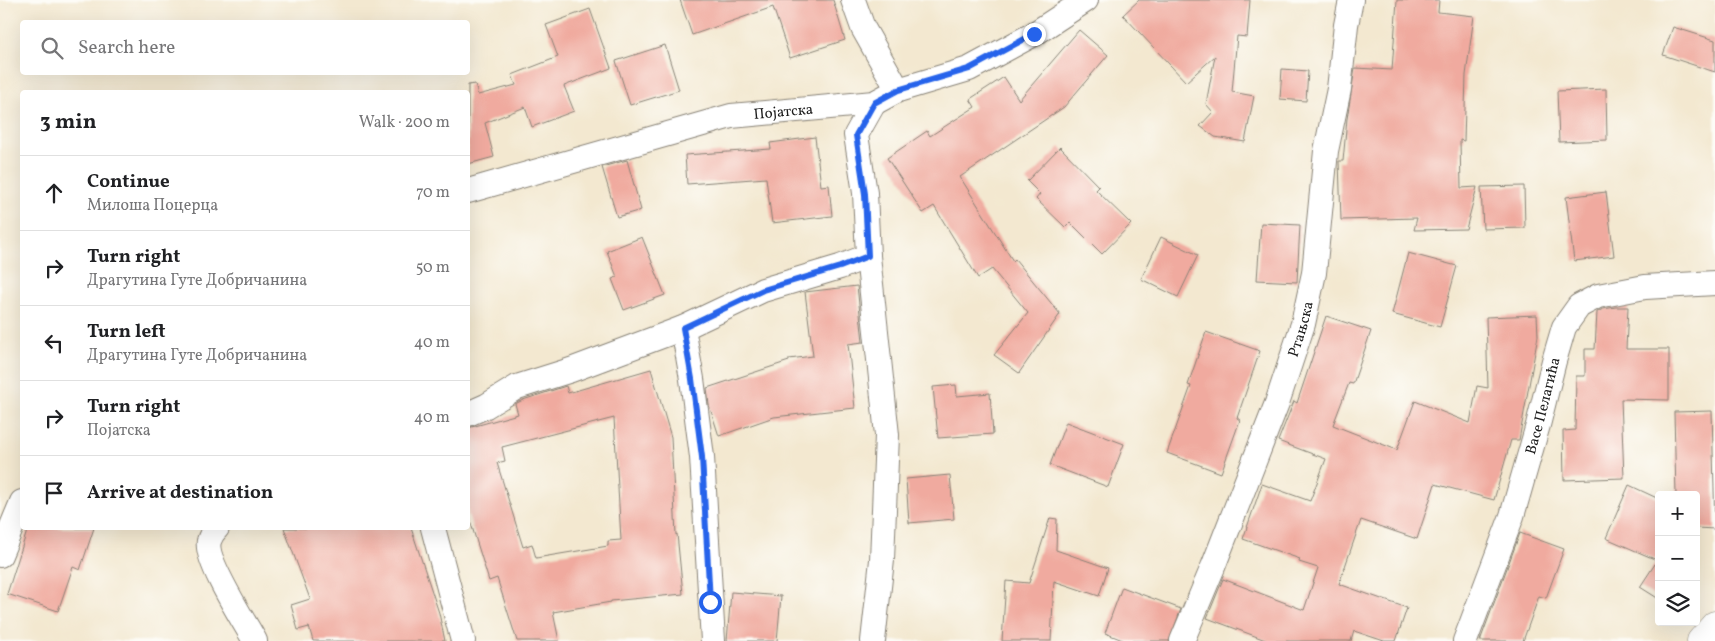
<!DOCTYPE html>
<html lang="en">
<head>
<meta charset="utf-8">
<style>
  :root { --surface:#fff; --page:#f6f6f6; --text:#202124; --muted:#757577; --line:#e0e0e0 }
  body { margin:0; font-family:Vollkorn,serif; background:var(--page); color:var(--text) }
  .controls { position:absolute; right:15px; bottom:15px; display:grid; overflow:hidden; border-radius:5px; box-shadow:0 5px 20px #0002 }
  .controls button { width:45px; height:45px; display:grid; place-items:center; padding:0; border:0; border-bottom:1px solid var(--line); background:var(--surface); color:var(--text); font:25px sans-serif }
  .stop { position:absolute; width:15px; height:15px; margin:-11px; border:4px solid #2563eb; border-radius:50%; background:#fff }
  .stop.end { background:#2563eb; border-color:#fff; box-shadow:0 1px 5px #0008 }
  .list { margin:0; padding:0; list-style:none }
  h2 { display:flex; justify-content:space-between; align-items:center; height:65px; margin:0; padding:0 20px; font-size:21px }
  h2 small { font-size:16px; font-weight:400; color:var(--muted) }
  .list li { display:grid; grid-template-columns:32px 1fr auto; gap:15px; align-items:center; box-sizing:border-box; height:75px; padding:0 20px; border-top:1px solid var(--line) }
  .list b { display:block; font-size:19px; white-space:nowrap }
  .list p { margin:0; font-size:16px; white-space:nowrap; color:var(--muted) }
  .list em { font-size:16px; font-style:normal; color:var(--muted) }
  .icon { flex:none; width:28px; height:28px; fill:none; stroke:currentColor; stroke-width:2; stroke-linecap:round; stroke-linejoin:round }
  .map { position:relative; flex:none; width:1715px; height:641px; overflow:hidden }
  .search { position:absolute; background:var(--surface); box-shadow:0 5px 20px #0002; left:20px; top:20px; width:450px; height:55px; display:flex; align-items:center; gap:12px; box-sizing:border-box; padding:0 18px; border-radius:5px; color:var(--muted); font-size:19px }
  .panel { position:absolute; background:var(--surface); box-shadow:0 5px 20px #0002; left:20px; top:90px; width:450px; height:440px; border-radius:5px }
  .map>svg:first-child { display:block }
</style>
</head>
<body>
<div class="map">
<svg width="1715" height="641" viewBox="0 0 1715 641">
  <rect width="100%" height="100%" fill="#fdfcf7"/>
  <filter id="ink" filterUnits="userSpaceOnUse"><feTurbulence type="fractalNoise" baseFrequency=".02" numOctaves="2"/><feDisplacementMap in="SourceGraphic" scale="10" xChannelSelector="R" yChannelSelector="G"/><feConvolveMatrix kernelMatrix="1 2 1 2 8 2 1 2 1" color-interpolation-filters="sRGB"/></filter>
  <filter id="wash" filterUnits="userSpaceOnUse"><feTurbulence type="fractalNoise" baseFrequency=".0096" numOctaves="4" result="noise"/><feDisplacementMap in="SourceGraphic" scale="20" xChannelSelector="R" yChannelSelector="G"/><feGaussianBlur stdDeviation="1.12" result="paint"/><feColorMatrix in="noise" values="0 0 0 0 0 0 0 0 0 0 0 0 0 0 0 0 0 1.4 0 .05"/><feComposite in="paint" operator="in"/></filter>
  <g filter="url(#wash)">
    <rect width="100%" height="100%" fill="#f3e8d0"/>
    <g id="blocks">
      <g fill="#f0aa9f" fill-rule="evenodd">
        <polygon points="680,0 833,0 845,40 790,58 773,7 692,35"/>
        <polygon points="1139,0 1250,0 1247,37 1237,36 1232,92 1254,96 1245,142 1215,137 1200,126 1213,112 1206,104 1215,56 1186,82 1123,15"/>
        <polygon points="1397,0 1439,0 1438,12 1474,16 1466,75 1464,141 1460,140 1461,188 1477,187 1466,229 1414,230 1417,218 1341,220 1339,161 1343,161 1347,119 1355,68 1392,70"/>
        <polygon points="590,9 611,68 564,86 574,111 532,127 525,107 485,123 494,157 468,164 468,85 475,84 478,95 516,85 512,75 558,57 546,25"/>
        <polygon points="1673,27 1715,40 1715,72 1663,55"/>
        <polygon points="1079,30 1108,55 1064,107 960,177 1013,261 1015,259 1060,314 1019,373 994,355 1028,313 992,269 978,278 934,206 923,213 887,158 927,131 930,136 975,107 970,99 1004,77 1019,100"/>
        <polygon points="665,45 679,90 630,105 616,61"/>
        <polygon points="1282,69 1308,71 1306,101 1280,99"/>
        <polygon points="1606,89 1607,140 1559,142 1557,91"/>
        <polygon points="815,137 821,186 829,185 832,216 772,223 766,178 687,184 685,155 771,149 770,143"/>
        <polygon points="1060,147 1099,187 1096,190 1131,224 1102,254 1070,222 1065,227 1036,199 1040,194 1027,181"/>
        <polygon points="627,160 641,210 617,217 602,167"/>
        <polygon points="1524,186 1525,228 1483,229 1481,187"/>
        <polygon points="1606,192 1614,256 1574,261 1566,197"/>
        <polygon points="1261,223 1300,225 1297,282 1257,280"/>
        <polygon points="642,237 665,295 624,310 612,279 617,277 607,251"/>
        <polygon points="1161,237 1198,255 1178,297 1141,279"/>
        <polygon points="1408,253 1457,266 1440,327 1392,314"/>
        <polygon points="857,286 863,342 848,344 855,408 774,417 719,436 709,405 707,388 789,361 789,359 813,356 805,292"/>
        <polygon points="1616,307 1628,307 1626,349 1669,349 1669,400 1621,399 1624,478 1564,480 1563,431 1575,430 1576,376 1585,376 1585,349 1595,349 1597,312 1603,309"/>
        <polygon points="1537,315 1538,336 1519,440 1511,440 1494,500 1435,484 1417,539 1361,520 1339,584 1407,608 1396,641 1384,641 1354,631 1351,641 1268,641 1207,618 1223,579 1304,610 1318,568 1299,562 1300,559 1243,539 1262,484 1310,501 1326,459 1278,441 1294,401 1297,403 1326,316 1371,331 1353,384 1349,383 1333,425 1397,450 1415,401 1470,423 1477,386 1488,388 1486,317"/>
        <polygon points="1206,332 1260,351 1237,418 1240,420 1221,473 1167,453 1191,386 1188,385"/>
        <path d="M651,369l20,68 5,98 1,-1 6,60 -72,7v1l-58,10 6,29h-42l-20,-63 -8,3 -21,-67v-86l50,-14 -3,-10 8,-4 43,-14 2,7zM614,418l7,122 -13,1v5l-72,12 -4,-14 -9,3 -26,-84 8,-2 -3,-14z"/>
        <polygon points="956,385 957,396 990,393 993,434 938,438 933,387"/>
        <polygon points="1712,411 1715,529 1696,528 1696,495 1676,495 1674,412"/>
        <polygon points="1066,422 1124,444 1108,487 1050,465"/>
        <polygon points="950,475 954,519 909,523 906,479"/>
        <polygon points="1629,485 1659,499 1659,561 1606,538"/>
        <polygon points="1050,518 1057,519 1056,550 1108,568 1099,596 1054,581 1051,641 1002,641 1006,581 1029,583"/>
        <polygon points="28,528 94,528 80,570 73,567 58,611 7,594"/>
        <polygon points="284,528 411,528 439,613 445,641 313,641 309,627 298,630 291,605 310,599"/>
        <polygon points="1520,533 1564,549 1546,598 1539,596 1523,641 1480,641"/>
        <polygon points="1655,564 1659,567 1659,599 1640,587"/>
        <polygon points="1122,587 1181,609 1169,641 1125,641 1105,633"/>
        <polygon points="731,592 781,596 777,641 727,641"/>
      </g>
    </g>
  </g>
  <g filter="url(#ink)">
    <use href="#blocks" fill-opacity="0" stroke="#888276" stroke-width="1"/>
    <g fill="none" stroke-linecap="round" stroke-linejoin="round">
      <defs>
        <g id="minor">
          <polyline points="853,0 863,28 898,90"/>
          <path id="s1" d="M468,191l263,-75 143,-13 24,-13 71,-21 65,-35 52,-34"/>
          <polyline points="868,256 887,435 882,560 873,641"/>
          <polyline points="683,328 692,379 702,457 713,641"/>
          <polyline points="468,414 486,406 517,387 571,370 683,328 763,290 840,267 868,256 865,193 856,135 874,103"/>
          <path d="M217,528c-3,3 -7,9 -8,13 -5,18 36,82 46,100"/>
          <polyline points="433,528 463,641"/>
          <polyline points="0,555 22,502"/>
          <path id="s2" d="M1182,641l31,-74 64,-164 26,-79 11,-51 12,-122 13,-62 7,-64 5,-25"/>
          <path id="s3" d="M1465,641l47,-125 26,-91 16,-64 10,-34 15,-21 19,-10 47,-9 70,-4"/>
        </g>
        <polyline id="tertiary" points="1701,641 1715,625"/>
      </defs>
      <use href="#minor" stroke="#888276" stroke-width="26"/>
      <use href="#tertiary" stroke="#888276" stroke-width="29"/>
      <use href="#minor" stroke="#fff" stroke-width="24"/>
      <use href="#tertiary" stroke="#fff" stroke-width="28"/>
    </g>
  </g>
  <g fill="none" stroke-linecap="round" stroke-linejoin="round" filter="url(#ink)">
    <polyline stroke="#2563eb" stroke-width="6" points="710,602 702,457 692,379 683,328 763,290 840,267 868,256 865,194 856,135 874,103 898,90 969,69 1034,34"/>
  </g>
  <g text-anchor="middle" stroke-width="4" stroke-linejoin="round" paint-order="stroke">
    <g font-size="15" fill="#1c1c1c" stroke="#fdfcf7">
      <text dy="5" stroke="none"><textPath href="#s1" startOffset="326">Појатска</textPath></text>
      <text dy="5" stroke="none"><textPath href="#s2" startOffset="334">Ртањска</textPath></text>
      <text dy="5" stroke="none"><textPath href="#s3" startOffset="248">Васе Пелагића</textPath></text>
    </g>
  </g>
</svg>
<div class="controls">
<button>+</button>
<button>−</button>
<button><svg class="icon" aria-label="layers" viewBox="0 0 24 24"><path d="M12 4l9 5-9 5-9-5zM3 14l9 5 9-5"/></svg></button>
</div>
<div class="stop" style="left:710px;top:602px"></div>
<div class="stop end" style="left:1034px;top:34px"></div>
<div class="search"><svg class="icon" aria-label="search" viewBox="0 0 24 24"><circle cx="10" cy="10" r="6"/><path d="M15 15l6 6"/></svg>Search here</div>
<section class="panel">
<h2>3 min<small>Walk · 200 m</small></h2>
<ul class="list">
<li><svg class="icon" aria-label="ahead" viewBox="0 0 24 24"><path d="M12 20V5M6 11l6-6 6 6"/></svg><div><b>Continue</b><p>Милоша Поцерца</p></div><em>70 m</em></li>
<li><svg class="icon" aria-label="right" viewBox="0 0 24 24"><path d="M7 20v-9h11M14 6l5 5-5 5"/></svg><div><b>Turn right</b><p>Драгутина Гуте Добричанина</p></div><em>50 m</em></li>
<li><svg class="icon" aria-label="left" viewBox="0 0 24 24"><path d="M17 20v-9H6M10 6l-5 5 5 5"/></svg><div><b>Turn left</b><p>Драгутина Гуте Добричанина</p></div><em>40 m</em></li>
<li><svg class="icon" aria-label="right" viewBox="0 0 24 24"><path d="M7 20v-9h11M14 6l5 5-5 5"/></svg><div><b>Turn right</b><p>Појатска</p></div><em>40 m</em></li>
<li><svg class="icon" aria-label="arrive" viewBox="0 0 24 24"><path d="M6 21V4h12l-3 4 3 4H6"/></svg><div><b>Arrive at destination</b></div></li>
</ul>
</section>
</div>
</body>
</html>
